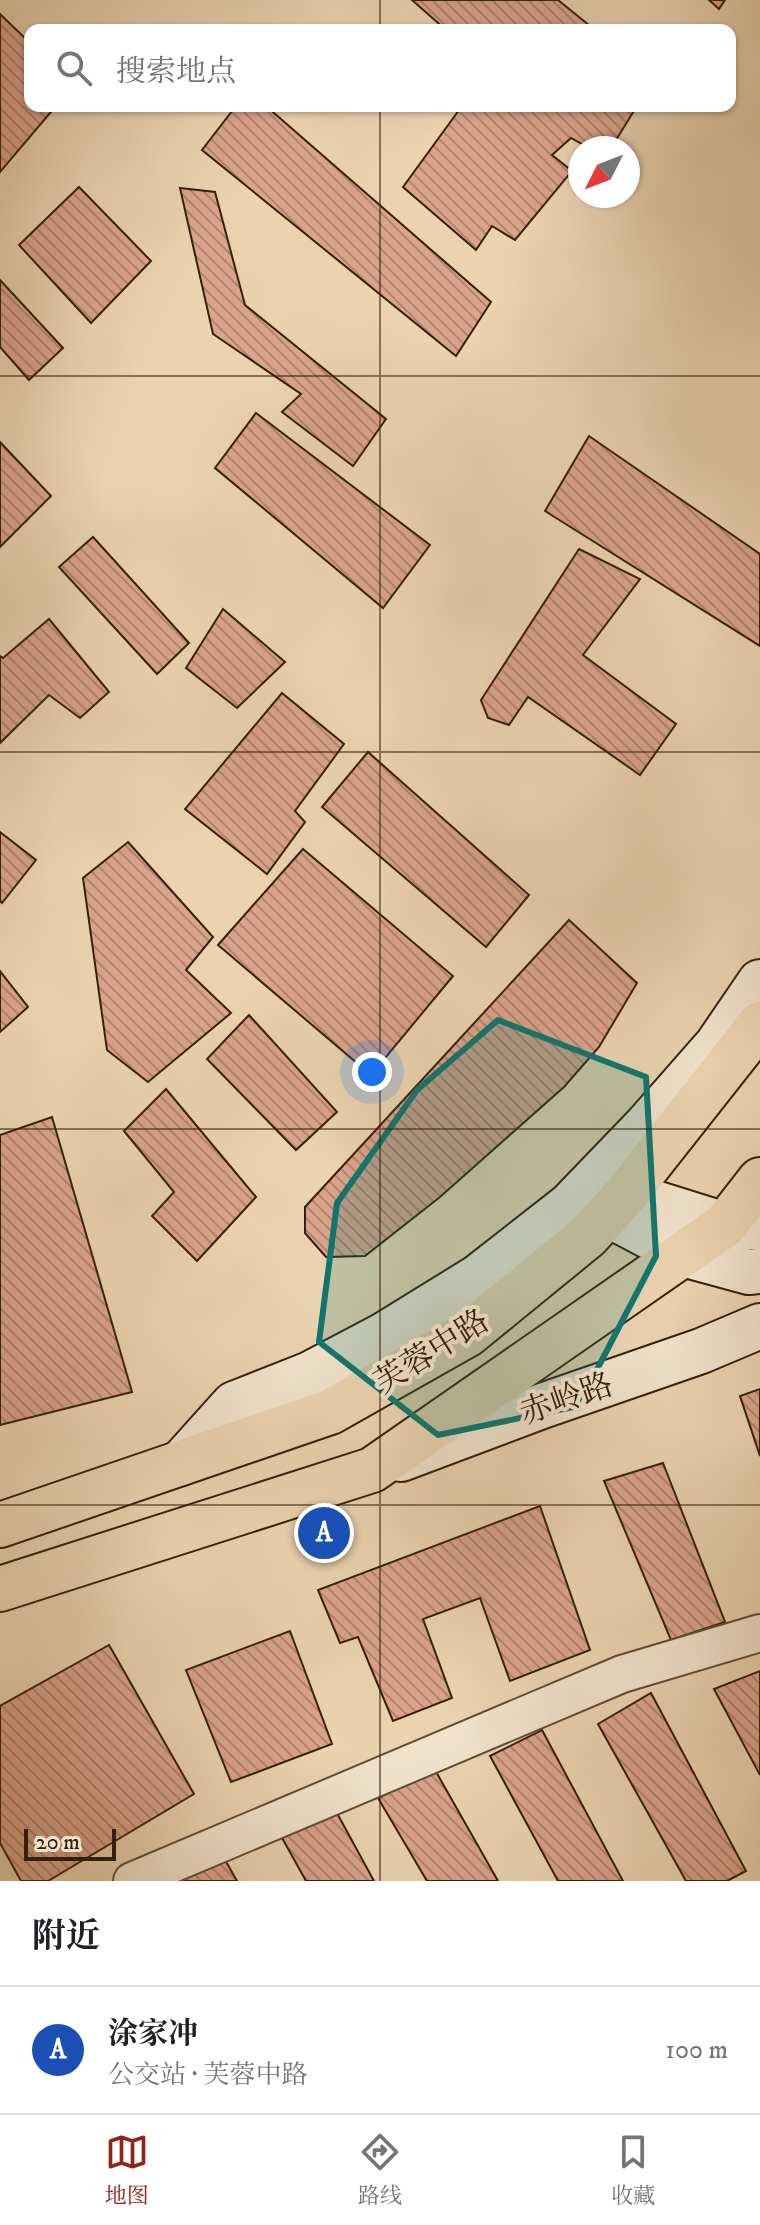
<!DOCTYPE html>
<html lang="zh">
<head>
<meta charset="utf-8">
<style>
  :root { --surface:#fff; --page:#f2f2f2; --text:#202124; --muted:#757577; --line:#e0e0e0; --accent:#8f2418 }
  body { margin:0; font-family:"IM FELL DW Pica","Noto Serif SC",serif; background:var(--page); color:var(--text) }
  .compass { position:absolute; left:568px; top:136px; width:72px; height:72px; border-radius:50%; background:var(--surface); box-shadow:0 2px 6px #0004; rotate:228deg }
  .scale { position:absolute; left:24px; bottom:20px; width:92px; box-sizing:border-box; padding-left:8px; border:4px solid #34200c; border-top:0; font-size:22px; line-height:28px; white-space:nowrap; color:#34200c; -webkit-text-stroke:6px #f2e2cc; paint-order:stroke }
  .you { position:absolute; left:372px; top:1072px; width:28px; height:28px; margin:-20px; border:6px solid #fff; border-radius:50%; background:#1a73e8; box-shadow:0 0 0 12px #1a73e833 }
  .badge { display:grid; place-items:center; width:52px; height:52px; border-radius:50%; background:var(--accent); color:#fff; font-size:26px; font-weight:700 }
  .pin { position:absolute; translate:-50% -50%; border:4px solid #fff; box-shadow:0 2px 8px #0006 }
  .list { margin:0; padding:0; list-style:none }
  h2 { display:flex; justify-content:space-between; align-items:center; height:104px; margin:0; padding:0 32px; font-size:34px }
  h2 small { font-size:26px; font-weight:400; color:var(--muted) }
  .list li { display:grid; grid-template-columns:52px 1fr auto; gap:24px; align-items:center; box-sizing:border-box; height:128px; padding:0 32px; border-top:2px solid var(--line) }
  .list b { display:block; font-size:30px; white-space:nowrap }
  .list p { margin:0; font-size:26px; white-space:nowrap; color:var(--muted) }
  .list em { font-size:26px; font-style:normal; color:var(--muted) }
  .icon { flex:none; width:44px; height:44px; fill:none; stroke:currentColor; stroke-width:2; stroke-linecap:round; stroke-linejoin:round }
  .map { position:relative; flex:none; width:760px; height:1881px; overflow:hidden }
  .search { position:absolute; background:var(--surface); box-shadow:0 2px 6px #0004; left:24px; right:24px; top:24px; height:88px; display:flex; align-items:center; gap:20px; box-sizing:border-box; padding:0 28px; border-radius:16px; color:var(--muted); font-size:30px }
  .sheet { height:232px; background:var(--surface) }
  nav { display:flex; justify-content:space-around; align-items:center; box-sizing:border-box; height:112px; border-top:2px solid var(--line); background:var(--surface); font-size:22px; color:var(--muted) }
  nav a { display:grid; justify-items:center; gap:4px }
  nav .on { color:var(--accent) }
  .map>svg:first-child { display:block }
</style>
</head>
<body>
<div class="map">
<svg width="760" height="1881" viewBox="0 0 760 1881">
  <defs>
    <pattern id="building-back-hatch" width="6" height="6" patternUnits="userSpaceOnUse" patternTransform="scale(2)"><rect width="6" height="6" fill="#daa38b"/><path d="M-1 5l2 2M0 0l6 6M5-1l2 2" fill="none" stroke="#b28470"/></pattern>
  </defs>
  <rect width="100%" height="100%" fill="#ebd3b0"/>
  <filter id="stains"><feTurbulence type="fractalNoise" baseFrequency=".0025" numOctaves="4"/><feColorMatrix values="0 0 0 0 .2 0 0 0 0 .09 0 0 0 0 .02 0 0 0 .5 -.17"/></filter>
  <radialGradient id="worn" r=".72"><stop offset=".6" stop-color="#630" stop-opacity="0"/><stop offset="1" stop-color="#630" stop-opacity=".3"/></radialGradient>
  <g fill="url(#building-back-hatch)" stroke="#34200c" stroke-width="2">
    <polygon points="412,0 558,0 595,30 446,30"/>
    <polygon points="709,0 725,0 719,9"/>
    <polygon points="0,14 30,43 30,106 56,106 0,172"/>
    <polygon points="236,106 266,106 491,302 456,356 202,150"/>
    <polygon points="462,106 637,106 611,148 589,148 571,138 552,155 572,171 515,240 492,226 476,250 403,187"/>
    <polygon points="79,187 151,261 91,323 19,245"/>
    <polygon points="180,188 215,192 245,305 386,419 353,466 282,412 301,394 213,334"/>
    <polygon points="0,280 63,348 29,380 0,347"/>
    <polygon points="256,413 430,545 383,608 215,468"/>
    <polygon points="589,436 760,554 760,646 545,511"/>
    <polygon points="0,442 51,496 0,547"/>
    <polygon points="93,537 189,643 157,674 59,567"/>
    <polygon points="579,549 640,579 583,655 676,724 640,775 528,697 509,725 488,718 481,700"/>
    <polygon points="223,609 285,662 237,708 186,668"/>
    <polygon points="49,619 109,692 80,718 49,695 0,743 0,656 3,658"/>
    <polygon points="282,693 344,744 295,811 305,822 267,874 185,809"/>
    <polygon points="368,752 529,895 486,947 322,807"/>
    <polygon points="0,832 36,860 2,903 0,901"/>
    <polygon points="128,842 213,937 186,970 231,1013 148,1082 107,1050 83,878"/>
    <polygon points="303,849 453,976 371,1075 218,945"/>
    <polygon points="569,920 637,983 599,1047 564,1087 440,1197 365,1256 326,1257 305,1233 305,1207"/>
    <polygon points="0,971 28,1007 0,1032"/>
    <polygon points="249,1015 337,1112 296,1150 207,1059"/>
    <polygon points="166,1089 256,1197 197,1261 152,1216 174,1192 124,1131"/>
    <polygon points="52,1117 132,1392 0,1425 0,1135"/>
    <polygon points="760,1389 760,1456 740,1396"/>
    <polygon points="663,1463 725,1622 671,1640 604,1481"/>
    <polygon points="540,1506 590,1650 510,1681 480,1598 423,1619 452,1698 393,1721 358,1637 340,1643 318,1590"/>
    <polygon points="290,1631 332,1744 231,1782 186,1670"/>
    <polygon points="109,1645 194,1794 48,1881 21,1881 0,1843 0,1706"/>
    <polygon points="760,1671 760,1775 714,1689"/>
    <polygon points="651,1693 746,1871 727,1881 686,1881 598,1724"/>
    <polygon points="542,1730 623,1881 558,1881 490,1756"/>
    <polygon points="435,1770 498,1881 427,1881 378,1798"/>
    <polygon points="326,1793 374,1881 306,1881 271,1818"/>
    <polygon points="220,1851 237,1881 164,1881"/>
  </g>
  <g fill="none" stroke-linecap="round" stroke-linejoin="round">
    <defs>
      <polyline id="street" points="132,1881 622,1674 760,1633"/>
      <g id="secondary">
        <polyline points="626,1194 725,1225 760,1228"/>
        <polyline points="607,1214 683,1254 749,1272 760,1271"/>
        <polyline points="401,1459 542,1406 701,1351 760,1326"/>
        <polyline points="181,1463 234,1404 310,1374 384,1335 478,1277 570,1205 646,1126 717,1045 760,982"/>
      </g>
      <g id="primary">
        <polyline points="0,1525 330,1412 468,1334 588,1236 626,1194 760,1024"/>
        <polyline points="0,1589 372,1470 725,1225 760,1180"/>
      </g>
    </defs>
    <use href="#street" stroke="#624d35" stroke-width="40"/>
    <use href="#secondary" stroke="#34200c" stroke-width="48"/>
    <use href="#primary" stroke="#34200c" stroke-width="48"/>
    <use href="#street" stroke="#f2e2cc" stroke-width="36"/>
    <use href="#secondary" stroke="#f2e2cc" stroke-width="44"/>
    <use href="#primary" stroke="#ebd3b0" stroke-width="44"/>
  </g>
  <path fill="#0f766e" fill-opacity="0.2" stroke="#0f766e" stroke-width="6" stroke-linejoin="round" d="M498,1020l148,57 10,179 -78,150 -140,29 -119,-93 18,-139 80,-113z"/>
  <path fill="none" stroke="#34200c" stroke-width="2" stroke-opacity="0.55" d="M380,0v30M380,106v1775M0,376h760M0,752h760M0,1129h760M0,1505h760"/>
  <g text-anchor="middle" stroke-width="8" stroke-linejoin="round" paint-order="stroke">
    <g font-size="32" fill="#34200c" stroke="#f2e2cc">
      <text transform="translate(431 1351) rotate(-32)" y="11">芙蓉中路</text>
      <text transform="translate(566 1398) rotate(-19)" y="11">赤岭路</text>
    </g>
  </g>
  <rect width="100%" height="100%" filter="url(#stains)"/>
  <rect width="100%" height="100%" fill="url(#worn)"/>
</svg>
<svg class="compass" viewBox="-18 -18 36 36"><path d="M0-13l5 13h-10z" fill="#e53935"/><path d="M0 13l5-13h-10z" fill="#757577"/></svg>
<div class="scale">20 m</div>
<div class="you"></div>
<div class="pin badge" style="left:324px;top:1533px;background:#1a4fb4">A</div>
<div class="search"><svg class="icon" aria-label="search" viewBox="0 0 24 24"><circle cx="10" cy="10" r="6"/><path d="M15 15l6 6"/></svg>搜索地点</div>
</div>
<section class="sheet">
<h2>附近<small></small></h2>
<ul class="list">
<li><span class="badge" style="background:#1a4fb4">A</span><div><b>涂家冲</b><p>公交站 · 芙蓉中路</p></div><em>100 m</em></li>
</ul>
</section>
<nav>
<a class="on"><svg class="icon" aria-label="map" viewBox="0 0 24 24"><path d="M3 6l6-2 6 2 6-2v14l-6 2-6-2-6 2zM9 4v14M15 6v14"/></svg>地图</a>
<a><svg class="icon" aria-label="directions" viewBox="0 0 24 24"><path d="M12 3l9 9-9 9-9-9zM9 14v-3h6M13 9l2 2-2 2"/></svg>路线</a>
<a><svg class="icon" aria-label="saved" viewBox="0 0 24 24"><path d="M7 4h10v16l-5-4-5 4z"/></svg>收藏</a>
</nav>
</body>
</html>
